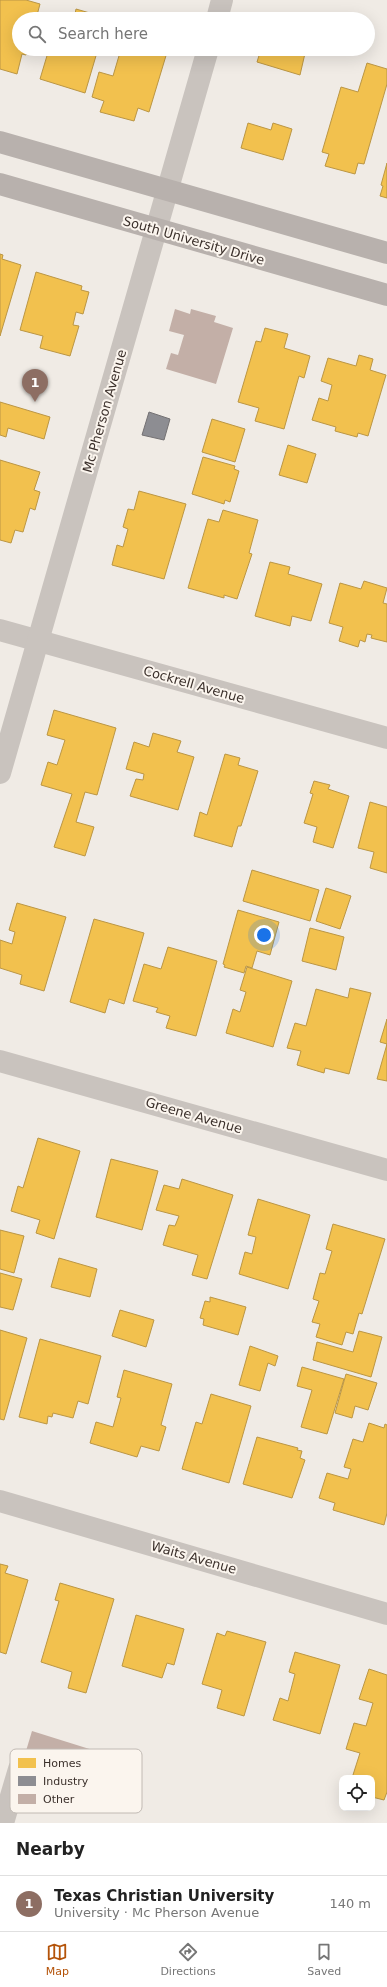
<!DOCTYPE html>
<html lang="en">
<head>
<meta charset="utf-8">
<style>
  :root { --surface:#fff; --page:#f2f2f2; --text:#222; --muted:#767676; --line:#e0e0e0; --accent:#b45309 }
  body { margin:0; font-family:"DejaVu Sans",sans-serif; background:var(--page); color:var(--text) }
  .controls { position:absolute; right:12px; bottom:12px; display:grid; overflow:hidden; border-radius:8px; box-shadow:0 4px 16px #0002 }
  .controls button { width:36px; height:36px; display:grid; place-items:center; padding:0; border:0; border-bottom:1px solid var(--line); background:var(--surface); color:var(--text); font:20px sans-serif }
  .you { position:absolute; left:264px; top:935px; width:14px; height:14px; margin:-10px; border:3px solid #fff; border-radius:50%; background:#1a73e8; box-shadow:0 0 0 6px #1a73e833 }
  .badge { display:grid; place-items:center; width:26px; height:26px; border-radius:50%; background:var(--accent); color:#fff; font-size:13px; font-weight:700 }
  .pin { position:absolute; translate:-50% -33px; filter:drop-shadow(0 1px 2px #0008) }
  .pin::after { content:''; position:absolute; top:21px; width:14px; height:12px; background:inherit; clip-path:polygon(0 0,100% 0,50% 100%) }
  .list { margin:0; padding:0; list-style:none }
  h2 { display:flex; justify-content:space-between; align-items:center; height:52px; margin:0; padding:0 16px; font-size:17px }
  h2 small { font-size:13px; font-weight:400; color:var(--muted) }
  .list li { display:grid; grid-template-columns:26px 1fr auto; gap:12px; align-items:center; box-sizing:border-box; height:56px; padding:0 16px; border-top:1px solid var(--line) }
  .list b { display:block; font-size:15px; white-space:nowrap }
  .list p { margin:0; font-size:13px; white-space:nowrap; color:var(--muted) }
  .list em { font-size:13px; font-style:normal; color:var(--muted) }
  .icon { flex:none; width:22px; height:22px; fill:none; stroke:currentColor; stroke-width:2; stroke-linecap:round; stroke-linejoin:round }
  .map { position:relative; flex:none; width:387px; height:1823px; overflow:hidden }
  .search { position:absolute; background:var(--surface); box-shadow:0 4px 16px #0002; left:12px; right:12px; top:12px; height:44px; display:flex; align-items:center; gap:10px; box-sizing:border-box; padding:0 14px; border-radius:22px; color:var(--muted); font-size:15px }
  .sheet { height:108px; background:var(--surface) }
  nav { display:flex; justify-content:space-around; align-items:center; box-sizing:border-box; height:56px; border-top:1px solid var(--line); background:var(--surface); font-size:11px; color:var(--muted) }
  nav a { display:grid; justify-items:center; gap:2px }
  nav .on { color:var(--accent) }
  .map>svg:first-child { display:block }
</style>
</head>
<body>
<div class="map">
<svg width="387" height="1823" viewBox="0 0 387 1823">
  <rect width="100%" height="100%" fill="#f0ebe5"/>
  <g fill="#f2c14e" stroke="#bb9644">
    <polygon points="0,0 26,0 40,4 36,19 19,19 19,49 28,49 26,55 22,54 17,74 0,69"/>
    <polygon points="76,9 107,18 107,19 74,19"/>
    <polygon points="49,49 98,49 85,93 40,79"/>
    <polygon points="121,49 168,49 149,112 138,108 134,121 100,112 104,101 92,97 99,72 113,76"/>
    <polygon points="261,49 306,49 300,75 257,62"/>
    <polygon points="367,63 387,69 387,84 364,164 358,163 355,174 325,166 329,154 322,152 341,87 358,92"/>
    <polygon points="248,123 271,130 273,123 292,129 283,160 241,148"/>
    <polygon points="387,163 387,198 380,196 383,186 381,185"/>
    <polygon points="0,254 3,255 2,259 21,265 0,336"/>
    <polygon points="36,272 82,286 81,290 89,292 83,314 76,312 73,325 79,326 70,356 40,348 43,336 20,330"/>
    <polygon points="265,328 288,334 284,348 310,356 304,378 299,376 284,429 255,421 259,408 238,402 256,341 261,342"/>
    <polygon points="359,355 373,359 370,370 386,375 368,436 358,433 357,437 335,431 336,427 312,420 319,398 328,401 332,385 321,381 328,358 356,366"/>
    <polygon points="0,402 50,417 44,439 8,428 6,437 0,435"/>
    <polygon points="212,419 245,429 235,462 202,452"/>
    <polygon points="288,445 316,454 307,483 279,475"/>
    <polygon points="203,457 235,466 234,469 239,471 230,502 225,500 224,504 192,494"/>
    <polygon points="0,460 40,472 34,490 40,492 35,510 30,508 23,532 15,530 11,543 0,540"/>
    <polygon points="139,491 186,504 164,579 112,565 117,545 123,547 128,529 123,527 128,509 134,510"/>
    <polygon points="223,510 258,520 249,553 252,554 237,599 224,595 224,598 188,588 208,519 219,522"/>
    <polygon points="270,562 290,567 288,574 322,584 311,621 292,616 290,626 255,616"/>
    <polygon points="364,581 387,588 383,603 387,604 387,642 371,638 372,635 367,634 365,642 360,640 358,647 339,641 343,627 329,623 340,583 361,589"/>
    <polygon points="54,710 116,728 97,795 85,792 76,822 94,827 85,856 54,847 72,794 41,785 48,762 57,765 65,740 47,735"/>
    <polygon points="153,733 181,741 177,752 194,757 178,810 130,796 136,779 143,780 144,774 126,769 134,742 149,747"/>
    <polygon points="225,754 240,758 238,765 258,771 241,826 238,826 232,847 194,836 200,812 207,815"/>
    <polygon points="314,781 330,785 328,789 349,796 333,848 313,842 317,827 304,823 313,794 310,793"/>
    <polygon points="370,802 387,807 387,873 370,868 374,852 358,848"/>
    <polygon points="252,870 319,890 310,921 243,901"/>
    <polygon points="326,888 351,896 340,929 316,921"/>
    <polygon points="17,903 66,917 44,991 20,984 22,975 0,968 0,940 12,944 15,932 9,930"/>
    <polygon points="238,910 279,922 270,955 257,951 252,968 246,966 244,973 224,967 225,965 223,964"/>
    <polygon points="94,919 144,933 124,1004 109,999 105,1013 70,1002"/>
    <polygon points="310,928 344,937 336,970 302,961"/>
    <polygon points="168,947 217,961 196,1036 166,1028 170,1016 156,1012 158,1008 133,1001 144,964 161,969"/>
    <polygon points="247,967 292,981 273,1047 226,1033 233,1009 240,1012 246,992 240,990"/>
    <polygon points="350,988 371,993 349,1074 325,1068 324,1073 297,1065 301,1051 287,1048 295,1023 306,1026 316,989 348,998"/>
    <polygon points="387,1019 387,1044 380,1042"/>
    <polygon points="387,1044 387,1081 377,1079"/>
    <polygon points="38,1138 80,1151 54,1239 36,1233 40,1220 11,1211 18,1186 23,1188"/>
    <polygon points="111,1159 158,1171 142,1230 96,1217"/>
    <polygon points="182,1179 233,1195 207,1279 192,1275 198,1255 163,1245 169,1225 175,1226 179,1216 156,1210 164,1185 179,1189"/>
    <polygon points="258,1199 310,1215 288,1289 239,1274 245,1252 252,1254 256,1237 248,1235"/>
    <polygon points="333,1224 385,1239 362,1314 359,1313 353,1334 346,1332 342,1345 316,1337 320,1324 312,1322 319,1301 313,1299 320,1273 325,1274 332,1251 326,1249"/>
    <polygon points="0,1230 24,1236 14,1273 0,1269"/>
    <polygon points="59,1258 97,1269 90,1297 51,1287"/>
    <polygon points="0,1273 22,1279 13,1310 0,1307"/>
    <polygon points="210,1297 246,1307 238,1335 203,1325 204,1319 200,1318 205,1301 210,1302"/>
    <polygon points="120,1310 154,1320 146,1347 112,1336"/>
    <polygon points="0,1330 27,1338 4,1420 0,1419"/>
    <polygon points="359,1331 382,1337 371,1377 313,1360 317,1342 353,1352"/>
    <polygon points="40,1339 101,1356 88,1404 78,1401 73,1418 53,1413 52,1417 48,1416 47,1424 19,1417"/>
    <polygon points="250,1346 278,1356 275,1366 268,1363 260,1391 239,1385"/>
    <polygon points="302,1367 344,1379 327,1434 301,1427 312,1390 297,1386"/>
    <polygon points="124,1370 172,1384 161,1425 166,1427 159,1451 141,1446 137,1457 90,1443 96,1422 113,1427 121,1398 117,1397"/>
    <polygon points="346,1374 377,1383 368,1410 355,1406 352,1418 335,1413"/>
    <polygon points="211,1394 251,1406 229,1483 182,1469 196,1422 202,1424"/>
    <polygon points="369,1423 384,1428 385,1424 387,1425 387,1513 384,1525 333,1510 335,1503 319,1498 327,1473 348,1479 351,1469 344,1467 353,1439 363,1442"/>
    <polygon points="257,1437 298,1448 297,1450 302,1451 300,1458 305,1460 292,1498 243,1484"/>
    <polygon points="0,1564 8,1566 5,1573 28,1580 6,1654 0,1652"/>
    <polygon points="60,1583 114,1599 86,1693 68,1688 72,1672 41,1662 59,1601 55,1600"/>
    <polygon points="136,1615 184,1629 174,1665 167,1663 162,1678 122,1666"/>
    <polygon points="227,1631 266,1642 244,1716 217,1708 222,1690 202,1684 217,1633 225,1636"/>
    <polygon points="295,1652 340,1665 320,1734 273,1720 280,1698 288,1701 295,1674 289,1672"/>
    <polygon points="369,1669 387,1675 387,1792 384,1800 372,1797 372,1778 352,1778 360,1753 346,1749 354,1723 366,1726 373,1703 359,1699"/>
  </g>
  <polygon fill="#8d8d92" stroke="#747173" points="149,412 170,419 164,440 142,435"/>
  <g fill="#c3afa7">
    <polygon points="175,309 190,314 191,309 216,316 214,322 233,328 216,384 166,369 171,353 178,355 184,335 169,331"/>
    <polygon points="32,1731 99,1752 90,1782 23,1761"/>
  </g>
  <g fill="none" stroke-linecap="round" stroke-linejoin="round">
    <g stroke="#c9c3be" stroke-width="22">
      <polyline points="217,19 222,0"/>
      <polyline points="0,630 387,738"/>
      <polyline points="0,773 208,49"/>
      <polyline points="0,1061 387,1170"/>
      <polyline points="0,1501 387,1614"/>
      <polyline points="3,1823 19,1769"/>
    </g>
    <g stroke="#b8b1ad" stroke-width="22">
      <polyline points="0,142 387,253"/>
      <polyline points="0,184 387,295"/>
    </g>
  </g>
  <g text-anchor="middle" stroke-width="4" stroke-linejoin="round" paint-order="stroke">
    <g font-size="13" fill="#3b302b" stroke="#fbf5ee">
      <text transform="translate(194 240) rotate(16)" y="5">South University Drive</text>
      <text transform="translate(104 411) rotate(-74)" y="5">Mc Pherson Avenue</text>
      <text transform="translate(194 684) rotate(16)" y="5">Cockrell Avenue</text>
      <text transform="translate(194 1115) rotate(16)" y="5">Greene Avenue</text>
      <text transform="translate(194 1557) rotate(16)" y="5">Waits Avenue</text>
    </g>
  </g>
  <rect x="10" y="1749" width="132" height="64" rx="6" fill="#fbf5ee" stroke="#c1bab4" stroke-width="1"/>
  <rect x="18" y="1758" width="18" height="10" fill="#f2c14e"/>
  <rect x="18" y="1776" width="18" height="10" fill="#8d8d92"/>
  <rect x="18" y="1794" width="18" height="10" fill="#c3afa7"/>
  <g font-size="11" fill="#3b302b">
    <text x="43" y="1767">Homes</text>
    <text x="43" y="1785">Industry</text>
    <text x="43" y="1803">Other</text>
  </g>
</svg>
<div class="controls">
<button><svg class="icon" aria-label="locate" viewBox="0 0 24 24"><circle cx="12" cy="12" r="6"/><path d="M12 2v4M12 18v4M2 12h4M18 12h4"/></svg></button>
</div>
<div class="you"></div>
<div class="pin badge" style="left:35px;top:402px;background:#8d6e63">1</div>
<div class="search"><svg class="icon" aria-label="search" viewBox="0 0 24 24"><circle cx="10" cy="10" r="6"/><path d="M15 15l6 6"/></svg>Search here</div>
</div>
<section class="sheet">
<h2>Nearby<small></small></h2>
<ul class="list">
<li><span class="badge" style="background:#8d6e63">1</span><div><b>Texas Christian University</b><p>University · Mc Pherson Avenue</p></div><em>140 m</em></li>
</ul>
</section>
<nav>
<a class="on"><svg class="icon" aria-label="map" viewBox="0 0 24 24"><path d="M3 6l6-2 6 2 6-2v14l-6 2-6-2-6 2zM9 4v14M15 6v14"/></svg>Map</a>
<a><svg class="icon" aria-label="directions" viewBox="0 0 24 24"><path d="M12 3l9 9-9 9-9-9zM9 14v-3h6M13 9l2 2-2 2"/></svg>Directions</a>
<a><svg class="icon" aria-label="saved" viewBox="0 0 24 24"><path d="M7 4h10v16l-5-4-5 4z"/></svg>Saved</a>
</nav>
</body>
</html>
